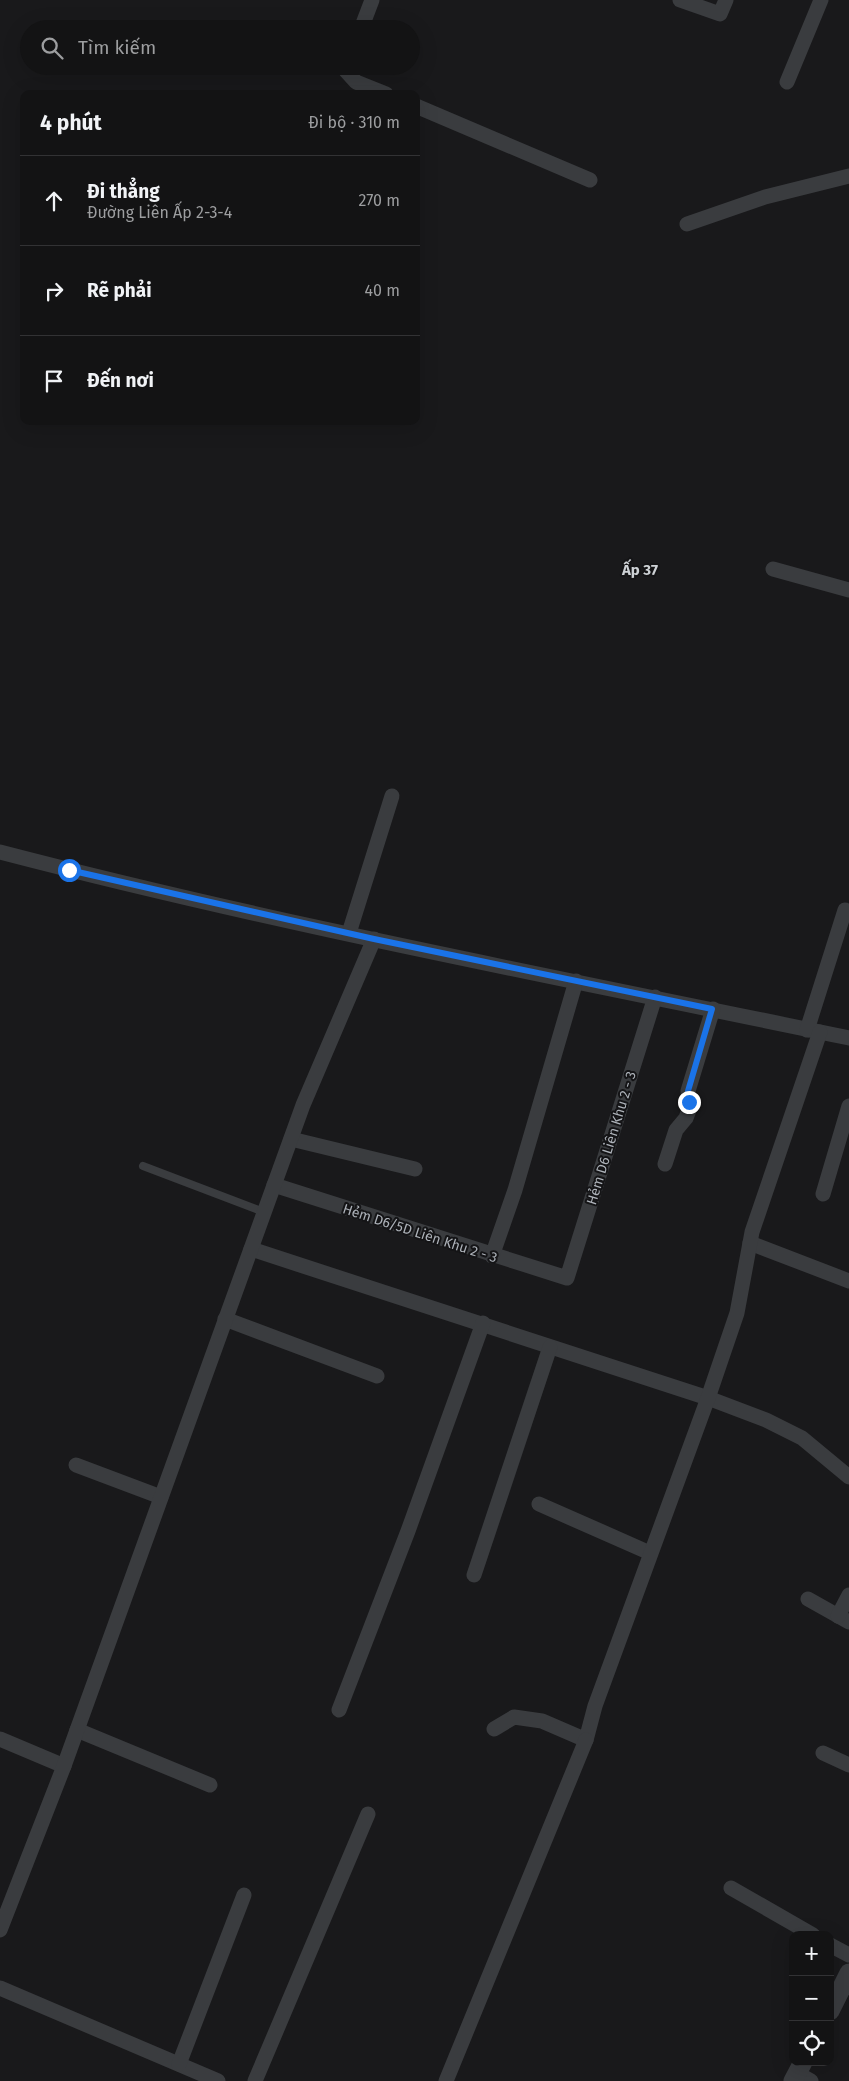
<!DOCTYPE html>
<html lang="vi">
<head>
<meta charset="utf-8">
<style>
  :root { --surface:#131314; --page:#202022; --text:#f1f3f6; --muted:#9d9ea0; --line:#323234 }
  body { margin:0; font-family:"Fira Sans",sans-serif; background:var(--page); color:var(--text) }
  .controls { position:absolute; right:15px; bottom:15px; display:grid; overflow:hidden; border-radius:10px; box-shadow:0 5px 20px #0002 }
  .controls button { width:45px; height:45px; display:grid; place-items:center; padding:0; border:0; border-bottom:1px solid var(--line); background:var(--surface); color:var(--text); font:25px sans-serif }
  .stop { position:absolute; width:15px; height:15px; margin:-11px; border:4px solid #1a73e8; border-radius:50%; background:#fff }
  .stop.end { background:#1a73e8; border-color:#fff; box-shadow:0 1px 5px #0008 }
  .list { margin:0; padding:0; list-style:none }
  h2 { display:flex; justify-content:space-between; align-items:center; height:65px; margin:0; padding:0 20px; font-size:21px }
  h2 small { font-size:16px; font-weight:400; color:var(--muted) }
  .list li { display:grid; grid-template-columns:32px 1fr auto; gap:15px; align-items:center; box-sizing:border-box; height:90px; padding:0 20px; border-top:1px solid var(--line) }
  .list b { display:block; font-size:19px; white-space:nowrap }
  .list p { margin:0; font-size:16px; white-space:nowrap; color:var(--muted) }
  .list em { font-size:16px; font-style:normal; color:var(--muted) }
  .icon { flex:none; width:28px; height:28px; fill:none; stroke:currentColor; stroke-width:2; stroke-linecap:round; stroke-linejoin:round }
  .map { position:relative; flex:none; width:849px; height:2081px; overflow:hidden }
  .search { position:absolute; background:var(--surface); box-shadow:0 5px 20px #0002; left:20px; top:20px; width:400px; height:55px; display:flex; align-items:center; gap:12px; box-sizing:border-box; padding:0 18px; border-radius:28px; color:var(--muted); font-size:19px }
  .panel { position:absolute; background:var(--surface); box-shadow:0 5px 20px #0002; left:20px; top:90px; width:400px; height:335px; border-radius:10px }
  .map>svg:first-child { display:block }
</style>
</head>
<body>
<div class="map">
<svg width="849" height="2081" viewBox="0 0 849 2081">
  <rect width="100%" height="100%" fill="#19191b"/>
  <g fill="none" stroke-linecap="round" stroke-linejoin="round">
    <polyline stroke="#3a3c3f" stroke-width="8" points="143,1166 264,1212"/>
    <g stroke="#3a3c3f" stroke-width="15">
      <polyline points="680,0 720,14 726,0"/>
      <polyline points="361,29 372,0"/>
      <polyline points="348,66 346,71 356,82 386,94"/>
      <polyline points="787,82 821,0"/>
      <polyline points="416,106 590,180"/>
      <polyline points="687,224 765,197 849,176"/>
      <polyline points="773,569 849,590"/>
      <path d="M0,852c280,73 566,127 849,186"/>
      <polyline points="349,933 392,796"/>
      <polyline points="807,1030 845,910"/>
      <polyline points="291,1139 415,1169"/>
      <polyline points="665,1164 676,1130 686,1118 689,1110 688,1091 713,1009"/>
      <polyline points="274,1185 567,1278 655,997"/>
      <polyline points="823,1194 849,1106"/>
      <polyline points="750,1243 849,1281"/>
      <polyline points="251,1249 708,1398 766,1420 802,1438 849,1477"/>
      <polyline points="492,1256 515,1190 576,981"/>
      <polyline points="225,1319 377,1376"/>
      <polyline points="76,1465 161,1497"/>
      <polyline points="539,1504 650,1553"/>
      <polyline points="474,1575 550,1347"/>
      <polyline points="808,1599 849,1622"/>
      <polyline points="838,1616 849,1595"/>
      <polyline points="339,1710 408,1531 483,1323"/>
      <polyline points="494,1729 514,1717 542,1721 586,1740 595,1706 708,1398 737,1313 752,1232 820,1032"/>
      <polyline points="77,1730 210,1785"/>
      <polyline points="0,1739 64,1766"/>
      <polyline points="823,1753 849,1765"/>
      <polyline points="731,1888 813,1935"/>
      <polyline points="0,1930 64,1766 303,1105 374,939"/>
      <polyline points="830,1945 849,1955"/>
      <polyline points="0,1988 218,2081"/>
      <polyline points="179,2064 244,1895"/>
      <polyline points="797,2073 811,2081"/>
      <polyline points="255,2081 368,1814"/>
      <polyline points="446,2081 586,1740"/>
    </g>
    <g stroke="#3a3c3f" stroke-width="19">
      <polyline points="830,2011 849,1973"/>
      <polyline points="793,2081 803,2062"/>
    </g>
  </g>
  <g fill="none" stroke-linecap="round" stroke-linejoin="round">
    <polyline stroke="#1a73e8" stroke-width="6" points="69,870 374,939 712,1009 688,1091 689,1102"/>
  </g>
  <g text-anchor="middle" stroke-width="4" stroke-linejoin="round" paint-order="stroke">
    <g font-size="14" fill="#adb2b9" stroke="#141416">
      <text transform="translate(611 1138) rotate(-73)" y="5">Hẻm D6 Liên Khu 2 - 3</text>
      <text transform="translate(420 1233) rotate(18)" y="5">Hẻm D6/5D Liên Khu 2 - 3</text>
    </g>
    <g font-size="15" font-weight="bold" fill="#cdd1d5" stroke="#141416">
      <text x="640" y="575">Ấp 37</text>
    </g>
  </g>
</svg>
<div class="controls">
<button>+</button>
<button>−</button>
<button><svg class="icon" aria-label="locate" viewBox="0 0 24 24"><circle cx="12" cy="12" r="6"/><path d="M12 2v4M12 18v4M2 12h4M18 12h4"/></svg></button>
</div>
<div class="stop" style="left:69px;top:870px"></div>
<div class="stop end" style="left:689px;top:1102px"></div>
<div class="search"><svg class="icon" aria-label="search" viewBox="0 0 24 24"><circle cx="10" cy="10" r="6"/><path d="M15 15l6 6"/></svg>Tìm kiếm</div>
<section class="panel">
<h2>4 phút<small>Đi bộ · 310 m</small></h2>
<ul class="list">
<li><svg class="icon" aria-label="ahead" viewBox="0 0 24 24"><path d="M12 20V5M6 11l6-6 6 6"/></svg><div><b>Đi thẳng</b><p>Đường Liên Ấp 2-3-4</p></div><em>270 m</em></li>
<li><svg class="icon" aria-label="right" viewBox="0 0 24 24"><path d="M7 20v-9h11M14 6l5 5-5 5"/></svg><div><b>Rẽ phải</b></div><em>40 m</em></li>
<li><svg class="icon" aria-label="arrive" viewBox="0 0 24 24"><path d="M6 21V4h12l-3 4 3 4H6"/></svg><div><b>Đến nơi</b></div></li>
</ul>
</section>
</div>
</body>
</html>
